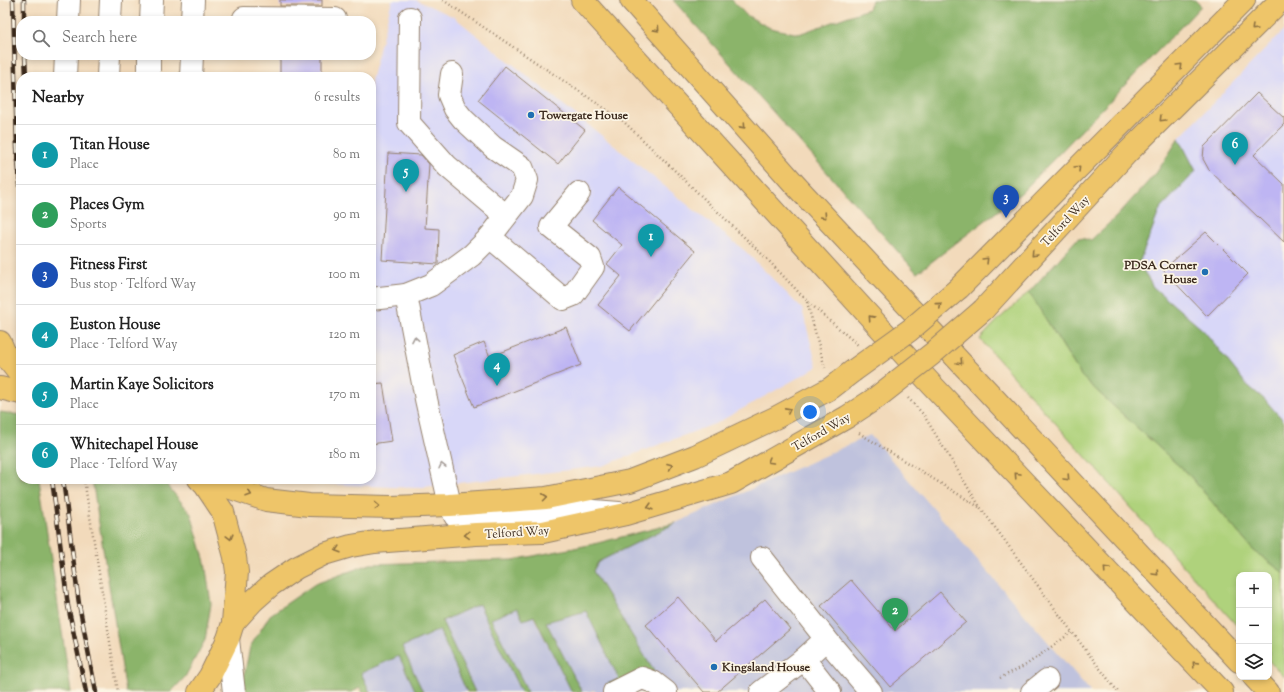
<!DOCTYPE html>
<html lang="en">
<head>
<meta charset="utf-8">
<style>
  :root { --surface:#fff; --page:#f2f2f2; --text:#222; --muted:#767676; --line:#e0e0e0; --accent:#1f6fb2 }
  body { margin:0; font-family:"Sorts Mill Goudy",serif; background:var(--page); color:var(--text) }
  .controls { position:absolute; right:12px; bottom:12px; display:grid; overflow:hidden; border-radius:8px; box-shadow:0 2px 6px #0003 }
  .controls button { width:36px; height:36px; display:grid; place-items:center; padding:0; border:0; border-bottom:1px solid var(--line); background:var(--surface); color:var(--text); font:20px sans-serif }
  .you { position:absolute; left:810px; top:412px; width:14px; height:14px; margin:-10px; border:3px solid #fff; border-radius:50%; background:#1a73e8; box-shadow:0 0 0 6px #1a73e833 }
  .badge { display:grid; place-items:center; width:26px; height:26px; border-radius:50%; background:var(--accent); color:#fff; font-size:13px; font-weight:700 }
  .pin { position:absolute; translate:-50% -33px; filter:drop-shadow(0 1px 2px #0008) }
  .pin::after { content:''; position:absolute; top:21px; width:14px; height:12px; background:inherit; clip-path:polygon(0 0,100% 0,50% 100%) }
  .list { margin:0; padding:0; list-style:none }
  h2 { display:flex; justify-content:space-between; align-items:center; height:52px; margin:0; padding:0 16px; font-size:17px }
  h2 small { font-size:13px; font-weight:400; color:var(--muted) }
  .list li { display:grid; grid-template-columns:26px 1fr auto; gap:12px; align-items:center; box-sizing:border-box; height:60px; padding:0 16px; border-top:1px solid var(--line) }
  .list b { display:block; font-size:15px; white-space:nowrap }
  .list p { margin:0; font-size:13px; white-space:nowrap; color:var(--muted) }
  .list em { font-size:13px; font-style:normal; color:var(--muted) }
  .icon { flex:none; width:22px; height:22px; fill:none; stroke:currentColor; stroke-width:2; stroke-linecap:round; stroke-linejoin:round }
  .map { position:relative; flex:none; width:1284px; height:692px; overflow:hidden }
  .search { position:absolute; background:var(--surface); box-shadow:0 2px 6px #0003; left:16px; top:16px; width:360px; height:44px; display:flex; align-items:center; gap:10px; box-sizing:border-box; padding:0 14px; border-radius:16px; color:var(--muted); font-size:15px }
  .panel { position:absolute; background:var(--surface); box-shadow:0 2px 6px #0003; left:16px; top:72px; width:360px; height:412px; border-radius:16px }
  .map>svg:first-child { display:block }
</style>
</head>
<body>
<div class="map">
<svg width="1284" height="692" viewBox="0 0 1284 692">
  <rect width="100%" height="100%" fill="#fcf5e5"/>
  <filter id="ink" filterUnits="userSpaceOnUse"><feTurbulence type="fractalNoise" baseFrequency=".025" numOctaves="2"/><feDisplacementMap in="SourceGraphic" scale="8" xChannelSelector="R" yChannelSelector="G"/><feConvolveMatrix kernelMatrix="1 2 1 2 8 2 1 2 1" color-interpolation-filters="sRGB"/></filter>
  <filter id="wash" filterUnits="userSpaceOnUse"><feTurbulence type="fractalNoise" baseFrequency=".012" numOctaves="4" result="noise"/><feDisplacementMap in="SourceGraphic" scale="16" xChannelSelector="R" yChannelSelector="G"/><feGaussianBlur stdDeviation="0.9" result="paint"/><feColorMatrix in="noise" values="0 0 0 0 0 0 0 0 0 0 0 0 0 0 0 0 0 1.4 0 .05"/><feComposite in="paint" operator="in"/></filter>
  <g filter="url(#wash)">
    <rect width="100%" height="100%" fill="#f2dabb"/>
    <g fill="#d8d7f8">
      <polygon points="392,0 416,0 454,17 745,251 802,309 817,367 717,423 602,466 416,488 280,482 271,479 371,479 371,81"/>
      <polygon points="1284,30 1284,421 1264,399 1246,384 1204,331 1153,287 1139,263 1160,209 1196,171 1179,138"/>
    </g>
    <g fill="#bfc2dd">
      <polygon points="870,435 1091,692 595,692 594,690 589,692 582,692 546,621 586,611 619,679 661,683 593,571 598,562 676,523"/>
      <polygon points="479,604 521,692 475,692 442,621"/>
      <polygon points="517,608 533,616 572,692 528,692 491,619"/>
      <polygon points="439,630 467,692 423,692 402,647"/>
      <polygon points="399,656 416,692 370,692 361,673"/>
    </g>
    <polygon fill="#afd27b" stroke="#757e4c" points="1029,292 1082,377 1190,476 1253,550 1284,573 1284,677 1269,661 1269,575 1239,575 1239,628 980,339 999,319"/>
    <g fill="#8bb46b" stroke="#636f44">
      <polygon points="673,0 732,0 746,15 770,28 799,34 868,9 872,0 1195,0 1201,6 1021,193 917,273"/>
      <polygon points="1179,138 1196,171 1160,209 1139,263 1153,287 1204,331 1246,384 1264,399 1284,421 1284,573 1253,550 1190,476 1082,377 1029,292 1078,238 1091,240 1116,217 1157,172"/>
      <polygon points="0,412 21,415 21,479 39,479 71,692 0,692"/>
      <polygon points="92,479 162,479 191,514 205,562 211,604 205,640 185,677 171,692 126,692"/>
      <polygon points="676,523 598,562 593,571 661,683 611,688 607,684 619,679 586,611 546,622 582,692 572,692 534,616 523,620 517,608 491,619 528,692 521,692 479,604 442,621 475,692 467,692 439,630 402,647 423,692 416,692 399,656 361,673 370,692 362,692 360,688 352,692 247,692 243,681 250,647 270,615 315,584 370,564 513,560 594,544"/>
    </g>
    <g id="blocks">
      <g fill="#beb5f3">
        <rect x="280" y="0" width="42" height="6"/>
        <rect x="280" y="55" width="42" height="22"/>
        <polygon points="505,66 585,130 558,164 478,100"/>
        <polygon points="1257,93 1284,118 1284,124 1254,155 1284,184 1284,242 1209,170 1203,159 1204,147"/>
        <polygon points="388,153 421,155 429,164 425,228 439,229 438,264 382,260"/>
        <polygon points="618,187 695,251 630,331 598,305 621,276 607,264 622,245 592,220"/>
        <polygon points="1206,232 1248,274 1207,316 1163,270"/>
        <polygon points="566,327 581,365 474,407 453,355 484,342 490,357"/>
        <polygon points="383,383 392,441 371,444 371,384"/>
        <polygon points="851,580 895,631 940,592 966,622 890,687 821,606"/>
        <polygon points="678,597 716,641 765,599 790,629 717,692 704,692 646,625"/>
      </g>
    </g>
  </g>
  <g filter="url(#ink)">
    <use href="#blocks" fill-opacity="0" stroke="#96826c" stroke-width="1"/>
    <g fill="none" stroke-linecap="round" stroke-linejoin="round">
      <defs>
        <g id="minor">
          <polyline points="244,18 335,19"/>
          <polyline points="410,18 409,123 447,166 506,216"/>
          <polyline points="68,21 69,0"/>
          <polyline points="110,21 111,0"/>
          <polyline points="151,21 152,0"/>
          <polyline points="192,21 193,0"/>
          <polyline points="65,77 66,55"/>
          <polyline points="108,77 109,55"/>
          <polyline points="149,77 149,55"/>
          <polyline points="191,77 192,55"/>
          <polyline points="490,237 563,299 573,295 593,267 590,258 551,227 579,193"/>
          <polyline points="406,295 426,399 450,505 455,516 581,510 619,513"/>
          <polyline points="371,299 406,295 431,285 472,255 490,237 522,196 527,180 522,167 493,147 463,119 455,109 449,95 452,74"/>
          <polyline points="228,639 234,692"/>
          <polyline points="826,639 871,692"/>
          <polyline points="804,659 830,692"/>
          <polyline points="614,692 642,678 653,682 666,692"/>
          <polyline points="761,692 804,659 826,639 762,558"/>
          <polyline points="1032,692 1047,680"/>
        </g>
        <g id="major">
          <polyline points="959,288 1244,0"/>
          <polyline points="983,310 1126,154 1281,0"/>
          <polyline points="0,388 21,393"/>
          <polyline points="213,479 228,487 266,500 309,505 391,507 450,505 546,498 630,481 695,456 777,417 831,388 853,371"/>
          <polyline points="233,623 253,601 271,585 296,568 324,554 351,546 375,542 476,534 543,532 626,514 731,483 847,417 876,398"/>
          <polyline points="199,692 210,676 228,639 233,623 237,572 235,557 223,512 205,485 199,479"/>
        </g>
        <g id="highway">
          <polyline points="582,0 932,385 1222,692"/>
          <polyline points="631,0 797,187 1239,661"/>
          <polyline points="0,342 7,358 21,376"/>
          <polyline points="1254,677 1268,692"/>
        </g>
      </defs>
      <use href="#minor" stroke="#96826c" stroke-width="24"/>
      <use href="#major" stroke="#96826c" stroke-width="24"/>
      <use href="#highway" stroke="#96826c" stroke-width="24"/>
      <g stroke="#96826c" stroke-width="2.5" stroke-dasharray="1 3" stroke-linecap="butt">
        <polyline points="443,0 622,120 767,259 807,301 858,345"/>
        <polyline points="807,302 825,368"/>
        <polyline points="908,398 923,414 980,507 1072,632 1118,692"/>
        <polyline points="859,433 979,507"/>
        <polyline points="84,479 118,692"/>
        <polyline points="1000,678 1026,665 1072,632"/>
      </g>
      <use href="#minor" stroke="#fff" stroke-width="22"/>
      <use href="#major" stroke="#eec569" stroke-width="22"/>
      <use href="#highway" stroke="#eec569" stroke-width="22"/>
      <defs>
        <g id="rail">
          <polyline points="13,0 17,148 21,197"/>
          <polyline points="24,0 24,21"/>
          <polyline points="25,55 26,77"/>
          <polyline points="52,479 68,606 86,692"/>
          <polyline points="63,479 79,604 96,692"/>
        </g>
      </defs>
      <use href="#rail" stroke="#3b2a1e" stroke-width="4.5"/>
      <use href="#rail" stroke="#fcf5e5" stroke-width="3" stroke-dasharray="9" stroke-linecap="butt"/>
      <defs>
        <g id="major-bridge">
          <polyline points="853,371 910,330 959,288"/>
          <polyline points="876,398 932,354 983,310"/>
        </g>
      </defs>
      <use href="#major-bridge" stroke="#96826c" stroke-width="24" stroke-linecap="butt"/>
      <use href="#major-bridge" stroke="#eec569" stroke-width="22"/>
    </g>
    <defs><path id="oneway-chevron" d="M-2-3.5L2.5 0L-2 3.5" fill="none" stroke-width="1.6" stroke-linecap="round" stroke-linejoin="round"/></defs>
    <g stroke="#8c7040">
      <use href="#oneway-chevron" transform="translate(1254 28) rotate(135)"/>
      <use href="#oneway-chevron" transform="translate(657 29) rotate(48)"/>
      <use href="#oneway-chevron" transform="translate(1180 66) rotate(-45)"/>
      <use href="#oneway-chevron" transform="translate(1162 119) rotate(135)"/>
      <use href="#oneway-chevron" transform="translate(743 126) rotate(48)"/>
      <use href="#oneway-chevron" transform="translate(1078 168) rotate(-45)"/>
      <use href="#oneway-chevron" transform="translate(824 216) rotate(47)"/>
      <use href="#oneway-chevron" transform="translate(1034 254) rotate(133)"/>
      <use href="#oneway-chevron" transform="translate(986 260) rotate(-45)"/>
      <use href="#oneway-chevron" transform="translate(939 305) rotate(-41)"/>
      <use href="#oneway-chevron" transform="translate(871 318) rotate(-132)"/>
      <use href="#oneway-chevron" transform="translate(960 362) rotate(47)"/>
      <use href="#oneway-chevron" transform="translate(788 410) rotate(-28)"/>
      <use href="#oneway-chevron" transform="translate(770 461) rotate(150)"/>
      <use href="#oneway-chevron" transform="translate(670 466) rotate(-21)"/>
      <use href="#oneway-chevron" transform="translate(1017 475) rotate(-133)"/>
      <use href="#oneway-chevron" transform="translate(1067 478) rotate(47)"/>
      <use href="#oneway-chevron" transform="translate(249 494) rotate(19)"/>
      <use href="#oneway-chevron" transform="translate(545 497) rotate(-7)"/>
      <use href="#oneway-chevron" transform="translate(377 506) rotate(1)"/>
      <use href="#oneway-chevron" transform="translate(650 507) rotate(164)"/>
      <use href="#oneway-chevron" transform="translate(467 535) rotate(176)"/>
      <use href="#oneway-chevron" transform="translate(230 537) rotate(75)"/>
      <use href="#oneway-chevron" transform="translate(338 550) rotate(163)"/>
      <use href="#oneway-chevron" transform="translate(1106 569) rotate(-133)"/>
      <use href="#oneway-chevron" transform="translate(1156 573) rotate(47)"/>
      <use href="#oneway-chevron" transform="translate(1195 664) rotate(-133)"/>
    </g>
    <g stroke="#a79f9a">
      <use href="#oneway-chevron" transform="translate(415 339) rotate(-101)"/>
      <use href="#oneway-chevron" transform="translate(442 466) rotate(-103)"/>
    </g>
  </g>
  <g fill="#1f6fb2" stroke="#fcf5e5" stroke-width="1.5">
    <circle cx="531" cy="115" r="4"/>
    <circle cx="1205" cy="272" r="4"/>
    <circle cx="714" cy="667" r="4"/>
  </g>
  <g text-anchor="middle" stroke-width="3.5" stroke-linejoin="round" paint-order="stroke">
    <g font-size="12" font-weight="bold" fill="#3b2a1e" stroke="#fcf5e5" text-anchor="start">
      <text x="539" y="119">Towergate House</text>
      <text x="1197" y="269" text-anchor="end">PDSA Corner<tspan x="1197" dy="14">House</tspan></text>
      <text x="722" y="671">Kingsland House</text>
    </g>
    <g font-size="12" fill="#3b2a1e" stroke="#fcf5e5">
      <text transform="translate(1065 221) rotate(-47)" y="4">Telford Way</text>
      <text transform="translate(821 432) rotate(-30)" y="4">Telford Way</text>
      <text transform="translate(517 532) rotate(-4)" y="4">Telford Way</text>
    </g>
  </g>
</svg>
<div class="controls">
<button>+</button>
<button>−</button>
<button><svg class="icon" aria-label="layers" viewBox="0 0 24 24"><path d="M12 4l9 5-9 5-9-5zM3 14l9 5 9-5"/></svg></button>
</div>
<div class="you"></div>
<div class="pin badge" style="left:651px;top:257px;background:#0f9aa8">1</div>
<div class="pin badge" style="left:895px;top:631px;background:#2e9e5b">2</div>
<div class="pin badge" style="left:1006px;top:218px;background:#1a4fb4">3</div>
<div class="pin badge" style="left:497px;top:386px;background:#0f9aa8">4</div>
<div class="pin badge" style="left:406px;top:192px;background:#0f9aa8">5</div>
<div class="pin badge" style="left:1235px;top:165px;background:#0f9aa8">6</div>
<div class="search"><svg class="icon" aria-label="search" viewBox="0 0 24 24"><circle cx="10" cy="10" r="6"/><path d="M15 15l6 6"/></svg>Search here</div>
<section class="panel">
<h2>Nearby<small>6 results</small></h2>
<ul class="list">
<li><span class="badge" style="background:#0f9aa8">1</span><div><b>Titan House</b><p>Place</p></div><em>80 m</em></li>
<li><span class="badge" style="background:#2e9e5b">2</span><div><b>Places Gym</b><p>Sports</p></div><em>90 m</em></li>
<li><span class="badge" style="background:#1a4fb4">3</span><div><b>Fitness First</b><p>Bus stop · Telford Way</p></div><em>100 m</em></li>
<li><span class="badge" style="background:#0f9aa8">4</span><div><b>Euston House</b><p>Place · Telford Way</p></div><em>120 m</em></li>
<li><span class="badge" style="background:#0f9aa8">5</span><div><b>Martin Kaye Solicitors</b><p>Place</p></div><em>170 m</em></li>
<li><span class="badge" style="background:#0f9aa8">6</span><div><b>Whitechapel House</b><p>Place · Telford Way</p></div><em>180 m</em></li>
</ul>
</section>
</div>
</body>
</html>
